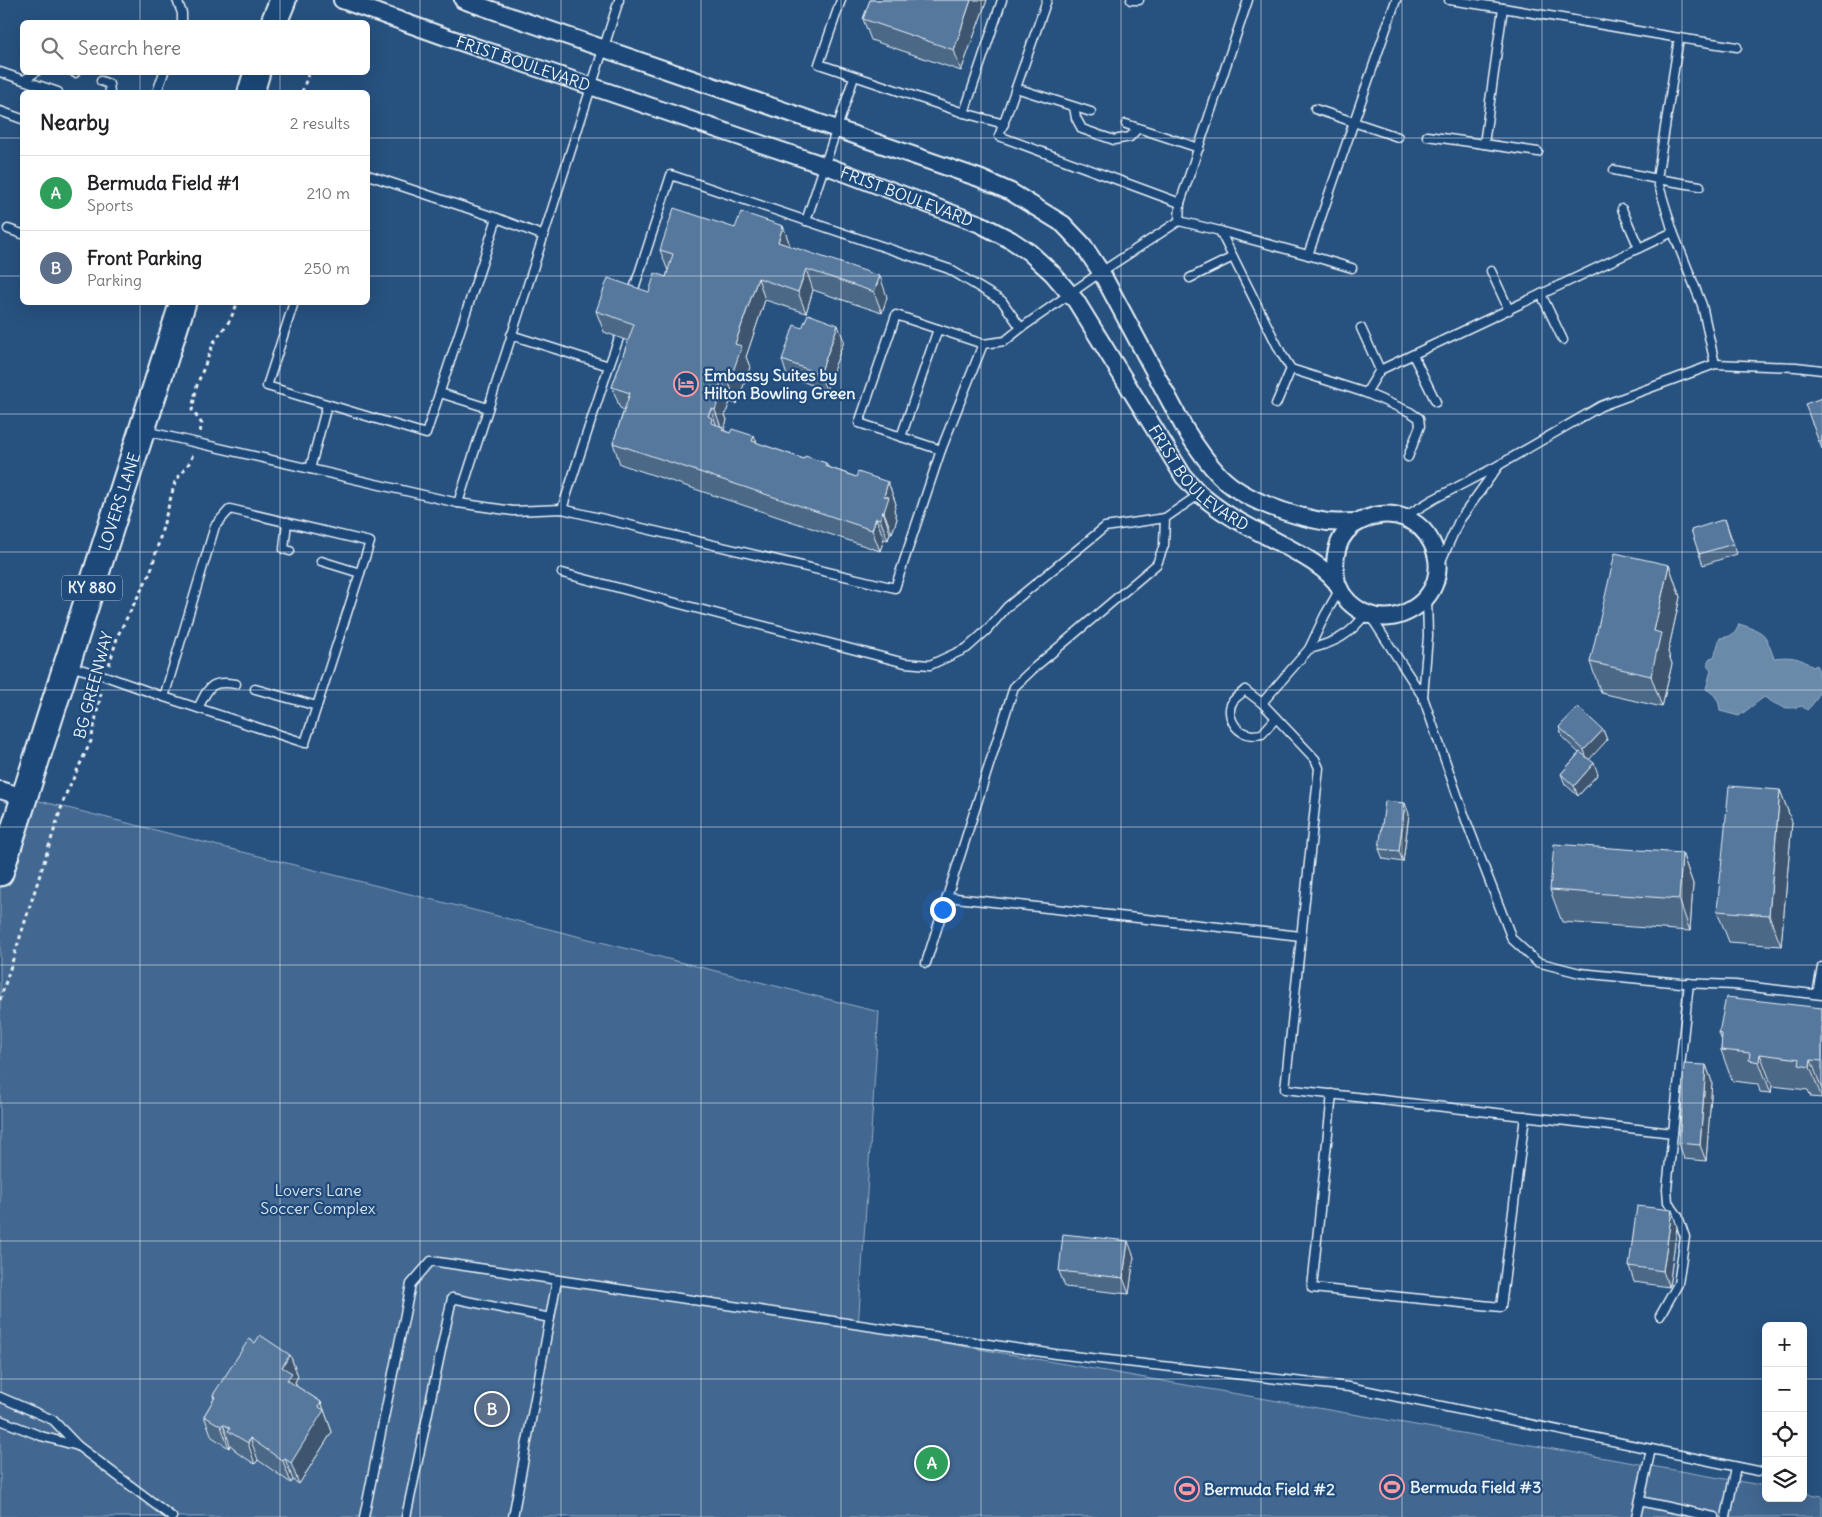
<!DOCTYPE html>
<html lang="en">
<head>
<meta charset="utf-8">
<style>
  :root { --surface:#fff; --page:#f2f2f2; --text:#202124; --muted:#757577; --line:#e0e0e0; --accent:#84575d }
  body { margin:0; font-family:Delius,sans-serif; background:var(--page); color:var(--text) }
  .controls { position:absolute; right:15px; bottom:15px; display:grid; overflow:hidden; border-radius:8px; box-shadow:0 5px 20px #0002 }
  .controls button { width:45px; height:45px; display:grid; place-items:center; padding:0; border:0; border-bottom:1px solid var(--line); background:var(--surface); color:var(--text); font:25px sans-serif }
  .you { position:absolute; left:942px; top:909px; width:18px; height:18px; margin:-12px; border:4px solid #fff; border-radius:50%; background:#1a73e8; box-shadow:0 0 0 8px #1a73e833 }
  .badge { display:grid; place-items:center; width:32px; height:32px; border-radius:50%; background:var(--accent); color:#fff; font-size:16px; font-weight:700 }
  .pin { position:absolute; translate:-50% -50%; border:2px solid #fff; box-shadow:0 1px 5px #0006 }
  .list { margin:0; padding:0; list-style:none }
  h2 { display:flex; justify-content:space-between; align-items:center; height:65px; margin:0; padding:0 20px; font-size:21px }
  h2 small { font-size:16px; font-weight:400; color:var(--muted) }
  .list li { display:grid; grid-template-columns:32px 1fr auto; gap:15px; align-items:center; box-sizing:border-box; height:75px; padding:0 20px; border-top:1px solid var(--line) }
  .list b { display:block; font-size:19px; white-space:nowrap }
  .list p { margin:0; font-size:16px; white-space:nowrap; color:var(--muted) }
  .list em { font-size:16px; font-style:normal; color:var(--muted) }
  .icon { flex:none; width:28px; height:28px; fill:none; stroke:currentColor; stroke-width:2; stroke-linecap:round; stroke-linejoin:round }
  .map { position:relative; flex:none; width:1822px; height:1517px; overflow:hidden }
  .search { position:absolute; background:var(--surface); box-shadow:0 5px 20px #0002; left:20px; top:20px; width:350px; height:55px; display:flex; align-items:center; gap:12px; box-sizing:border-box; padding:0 18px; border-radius:8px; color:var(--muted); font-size:19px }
  .panel { position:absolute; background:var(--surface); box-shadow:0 5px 20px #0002; left:20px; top:90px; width:350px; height:215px; border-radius:8px }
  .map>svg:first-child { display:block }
</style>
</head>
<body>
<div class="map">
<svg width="1822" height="1517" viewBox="0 0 1822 1517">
  <rect width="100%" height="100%" fill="#27517f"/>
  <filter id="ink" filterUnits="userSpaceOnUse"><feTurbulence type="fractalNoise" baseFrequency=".02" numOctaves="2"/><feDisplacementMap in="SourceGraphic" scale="10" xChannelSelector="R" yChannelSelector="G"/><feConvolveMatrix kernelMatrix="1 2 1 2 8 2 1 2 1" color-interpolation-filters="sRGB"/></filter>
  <g filter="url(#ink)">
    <polygon fill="#436891" stroke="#96acc4" points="24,797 879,1012 858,1328 1766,1486 1766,1498 1803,1498 1803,1493 1822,1496 1822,1517 0,1517 0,873"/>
    <path fill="#6b8aaa" stroke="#9db3c9" d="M1739,624c28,9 25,8 35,34 16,-2 26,-1 39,9l4,-2c5,20 5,31 -10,45l-5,-4c-18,5 -23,0 -38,-9l-25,19 -19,-5c-1,-11 -4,-16 -14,-22l5,-19c-4,-5 -5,-7 -1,-12l4,-1 6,-19c11,-1 16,-4 19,-14z"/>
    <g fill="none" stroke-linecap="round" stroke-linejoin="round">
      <defs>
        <g id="lane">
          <polyline points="177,0 182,13 182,22"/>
          <polyline points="841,0 819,64 964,113 1002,0"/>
          <polyline points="1047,0 999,136 1180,203"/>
          <polyline points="1131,0 1139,0"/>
          <polyline points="1449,0 1503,8"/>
          <polyline points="1679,38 1737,47"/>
          <polyline points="0,72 58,92"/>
          <polyline points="74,72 75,73"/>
          <polyline points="24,80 36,72"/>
          <polyline points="101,81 109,84 110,92"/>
          <polyline points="1016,88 1091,112"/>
          <polyline points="157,92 164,72"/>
          <polyline points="1074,107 1076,118 1082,129 1114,140 1130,137 1138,128"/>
          <polyline points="1315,109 1398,137"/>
          <polyline points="0,111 22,119"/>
          <polyline points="964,113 1004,124"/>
          <polyline points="1126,124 1199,148"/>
          <polyline points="1427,136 1484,144 1503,8 1679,38 1657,179 1700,186"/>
          <polyline points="1484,144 1538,152"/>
          <polyline points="1614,170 1657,179 1673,232"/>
          <polyline points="1622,209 1639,248"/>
          <polyline points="497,218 544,236"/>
          <polyline points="806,221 854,77"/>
          <polyline points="1179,221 1220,231 1281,353 1291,369 1366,393"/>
          <polyline points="8,229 22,234"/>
          <polyline points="1220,231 1308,255"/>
          <polyline points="1352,268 1308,255 1396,0"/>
          <polyline points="1491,271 1509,310"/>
          <polyline points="1190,278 1233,257"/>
          <polyline points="1541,294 1563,340"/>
          <polyline points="632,295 671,175 949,269 1002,301 1021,328 1101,272 1179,221 1180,203 1248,0"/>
          <polyline points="294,302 267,386 426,434 497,218 368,175"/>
          <polyline points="1361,328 1380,370"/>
          <polyline points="511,335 609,366 562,509"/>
          <polyline points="1413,355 1436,402"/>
          <polyline points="609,366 619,338"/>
          <polyline points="440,393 488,408"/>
          <polyline points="1276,404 1291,369"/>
          <polyline points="145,431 458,503 513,511 562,509 895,588 941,450 983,344 1005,341 1021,328"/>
          <polyline points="901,437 938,329"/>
          <polyline points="941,450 859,423 896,315 983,344"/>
          <polyline points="1408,457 1420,426 1419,418 1410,412 1366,393 1380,370 1673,232 1702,305 1715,364"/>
          <polyline points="1499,465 1601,406 1715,364 1796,367 1822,370"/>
          <polyline points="310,469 327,405"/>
          <polyline points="458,503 619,0"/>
          <polyline points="1404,517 1434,499 1499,465 1459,521 1440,563"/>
          <polyline points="287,522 284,549 290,551"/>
          <polyline points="321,561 360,573"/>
          <polyline points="562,573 905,663 930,665 967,648 987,630 1007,607 1105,527 1165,518"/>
          <path d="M1340,589l-15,26 -16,34c25,-6 42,-14 57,-36"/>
          <polyline points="1371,617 1423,697 1428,636 1427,597"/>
          <polyline points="1309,649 1262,703 1315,759 1319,768 1285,1089 1673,1133"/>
          <polyline points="69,666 105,676 164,697 305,743 370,542 230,509 215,526 164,697"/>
          <polyline points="255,689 317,706"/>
          <polyline points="1423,697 1467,823 1512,939 1537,962 1580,973 1681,983 1735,985 1822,995"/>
          <path d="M1262,703l-17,-13c-4,4 -9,7 -12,11 -7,10 -1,25 9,31 7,4 13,3 20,2l14,-16"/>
          <path d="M198,708c11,-21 12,-28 38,-24"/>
          <polyline points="947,897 1301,936"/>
          <polyline points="926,963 1014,687 1034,668 1157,564 1164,545 1165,518 1200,494"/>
          <polyline points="1817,994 1822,967"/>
          <polyline points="1332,1094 1312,1288 1501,1307 1525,1116"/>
          <polyline points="1660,1316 1678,1284 1685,1237 1678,1216 1668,1202 1667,1189 1689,983"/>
          <polyline points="0,1397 53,1420 78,1446 41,1436 0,1420"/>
          <polyline points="78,1446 172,1517"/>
          <polyline points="1640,1501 1714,1517"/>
          <polyline points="364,1517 411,1284 431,1261 1055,1354 1349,1387 1758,1471"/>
          <polyline points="406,1517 452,1298 550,1318"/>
          <polyline points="513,1517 557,1280"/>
          <polyline points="1636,1517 1651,1449"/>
          <polyline points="1726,1517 1736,1467"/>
        </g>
        <g id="street">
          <path id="s1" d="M342,0l104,37 386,131 148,56 31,16 18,12 23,21 24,28 108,176c5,5 10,11 15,16 29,27 71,43 104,63 12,7 24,15 33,26 3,4 4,9 7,13 6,9 17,17 27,20 12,4 26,3 37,-3 63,-31 19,-122 -46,-91 -25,11 -29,38 -24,62"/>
          <path d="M463,0l516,178 32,14 52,32 20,21 18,27 84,157c10,16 21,32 34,46 25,26 73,41 108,47 10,1 20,0 30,0"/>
          <polyline points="0,790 24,797"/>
        </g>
        <g id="primary">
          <polyline points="274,22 283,0"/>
          <polyline points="251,92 257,72"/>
          <path id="s2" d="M0,873l183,-571"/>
        </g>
      </defs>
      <use href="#lane" stroke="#e8f1f8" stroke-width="11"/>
      <use href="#street" stroke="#e8f1f8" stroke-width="20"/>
      <use href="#primary" stroke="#e8f1f8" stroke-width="29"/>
      <g stroke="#e8f1f8" stroke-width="3" stroke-dasharray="4 4" stroke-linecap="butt">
        <polyline points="302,92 309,72"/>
        <polyline points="200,432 202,424 192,410 197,385 214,342 230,320 238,302"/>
        <polyline points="109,665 118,635 151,571 175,482 190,462 193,454"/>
        <polyline points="0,1000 65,796 91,741 102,688"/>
      </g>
      <use href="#lane" stroke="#1f4a7a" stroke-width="8"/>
      <use href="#street" stroke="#1f4a7a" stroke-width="16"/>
      <use href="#primary" stroke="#1f4a7a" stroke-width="25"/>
    </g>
    <g fill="#4b6787" stroke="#e8f1f8">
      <polygon points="870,0 987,0 961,71 871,40 863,19"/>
      <polygon points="783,226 790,246 887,297 882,313 813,290 806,313 765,300 746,357 750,367 737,404 730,402 725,415 727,420 724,429 725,431 730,433 754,436 757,443 804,459 826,463 828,467 856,477 888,482 896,504 894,510 897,519 892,533 890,533 888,540 884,539 880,551 620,464 613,443 624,410 620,408 612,387 628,341 604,332 596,311 649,292 666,277 668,271 660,250 735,228"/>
      <polygon points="802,328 844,341 826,390 787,376 782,360"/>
      <polygon points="1822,398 1822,449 1817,435"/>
      <polygon points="1725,519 1737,554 1703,565 1699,554"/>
      <polygon points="1669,565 1680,597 1668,652 1672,664 1662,707 1601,693 1590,662"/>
      <polygon points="1559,727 1603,730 1607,740 1589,759 1598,774 1578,796 1565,784 1561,774 1579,753 1563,738"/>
      <polygon points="1780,790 1792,822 1781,946 1729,942 1717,911"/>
      <polygon points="1409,814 1403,862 1383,859 1379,849"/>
      <polygon points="1682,853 1693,884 1690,931 1562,922 1550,890"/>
      <polygon points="1822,1008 1822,1098 1811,1097 1808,1090 1772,1086 1771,1093 1760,1092 1758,1084 1732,1081 1721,1050 1722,1041 1719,1033"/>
      <polygon points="1706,1065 1712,1082 1706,1161 1684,1159 1679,1143"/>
      <polygon points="1672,1210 1677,1227 1669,1287 1634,1282 1629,1266"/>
      <polygon points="1134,1257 1129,1294 1065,1287 1059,1271"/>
      <polygon points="255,1343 290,1355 298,1376 295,1382 296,1386 321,1402 332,1432 299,1484 293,1480 291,1483 258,1460 255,1464 236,1452 234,1448 230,1445 229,1448 212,1437 204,1416 214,1399 213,1395"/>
    </g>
    <g fill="#3d546e" stroke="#e8f1f8">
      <polygon points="971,0 987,0 961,71 954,50"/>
      <polygon points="783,226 791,248 778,242"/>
      <polygon points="806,269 813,290 806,313 798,292"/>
      <polygon points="880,276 887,297 882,313 874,292"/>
      <polygon points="758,278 765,300 746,357 750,367 737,404 729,383 735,344"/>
      <polygon points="838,325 844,341 826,390 820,374"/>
      <polygon points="722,380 730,402 725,415 727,420 724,429 731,449 722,430 715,410 716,398"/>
      <polygon points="711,409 718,430 718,445 708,416"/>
      <polygon points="754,436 762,457 752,441"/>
      <polygon points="888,482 896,504 894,510 897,519 892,533 884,512 884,496"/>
      <polygon points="883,511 890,533 888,540 880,519"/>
      <polygon points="876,518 884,539 880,551 872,530"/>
      <polygon points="1669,565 1680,597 1668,652 1672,664 1662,707 1651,676 1654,631"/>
      <polygon points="1603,730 1607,740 1588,761 1584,750"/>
      <polygon points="1594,763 1598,774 1578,796 1574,786"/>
      <polygon points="1780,790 1792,822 1781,946 1769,915"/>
      <polygon points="1405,803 1409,814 1403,862 1399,851"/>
      <polygon points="1682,853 1693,884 1690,931 1679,899"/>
      <polygon points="1760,1054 1772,1086 1771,1093 1759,1062"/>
      <polygon points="1811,1060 1822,1090 1822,1098 1810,1067"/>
      <polygon points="1706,1065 1712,1082 1706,1161 1700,1145"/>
      <polygon points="1672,1210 1677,1227 1669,1287 1663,1271"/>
      <polygon points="1128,1241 1134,1257 1129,1294 1123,1278"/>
      <polygon points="290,1355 298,1376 295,1382 299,1394 295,1402 282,1367"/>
      <polygon points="321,1402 332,1432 299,1484 291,1463"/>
      <polygon points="223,1424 230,1445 229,1448 221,1426"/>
      <polygon points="250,1438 258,1460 255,1464 248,1443"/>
      <polygon points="285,1459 293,1480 291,1483 283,1461"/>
    </g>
    <g fill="#57789d" stroke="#e8f1f8">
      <polygon points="870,0 971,0 954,50 863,19"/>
      <polygon points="674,208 735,228 741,212 783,226 778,242 880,276 874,292 806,269 798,292 758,278 735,344 742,346 729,383 722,380 716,398 719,399 715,410 711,409 708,416 712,418 711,423 723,427 722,430 730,433 732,429 754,436 752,441 804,459 805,456 826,463 825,466 856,477 858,472 888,482 884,496 889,497 884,512 883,511 880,519 876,518 872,530 613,443 630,393 612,387 634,324 596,311 608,278 649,292 655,273 666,277 673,254 660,250"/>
      <polygon points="808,314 838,325 820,374 782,360 794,325 802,328"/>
      <polygon points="1822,398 1822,441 1819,442 1805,404"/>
      <polygon points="1725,519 1733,544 1699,554 1691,530"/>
      <polygon points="1615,553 1669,565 1654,631 1661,633 1651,676 1590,662"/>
      <polygon points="1578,707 1603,730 1584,750 1559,727"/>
      <polygon points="1580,752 1594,763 1574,786 1561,774"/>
      <polygon points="1729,786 1780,790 1769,915 1717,911"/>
      <polygon points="1385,801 1405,803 1399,851 1379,849"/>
      <polygon points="1554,844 1682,853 1679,899 1550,890"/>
      <polygon points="1726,997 1822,1008 1822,1061 1811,1060 1810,1067 1799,1065 1800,1059 1760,1054 1759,1062 1749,1060 1750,1053 1721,1050 1722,1034 1719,1033"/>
      <polygon points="1684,1064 1706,1065 1700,1145 1679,1143"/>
      <polygon points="1637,1206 1672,1210 1663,1271 1629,1266"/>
      <polygon points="1063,1234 1128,1241 1123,1278 1059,1271"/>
      <polygon points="260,1335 290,1355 282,1367 292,1373 287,1380 321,1402 319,1407 324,1410 291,1463 285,1459 283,1461 250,1438 248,1443 228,1431 230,1428 223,1424 221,1426 204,1416 215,1397 213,1395 249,1339 255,1343"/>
    </g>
  </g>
  <path fill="none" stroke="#e8f1f8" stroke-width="1" stroke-opacity="0.55" d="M140,0v22M280,0v22M420,0v1517M561,0v1517M701,0v1517M841,0v1517M981,0v1517M1121,0v1517M1261,0v1517M1402,0v1517M1542,0v1517M1682,0v1517M140,72v20M280,72v20M0,138h22M368,138h1454M0,276h22M368,276h1454M140,302v1215M280,302v1215M0,414h1822M0,552h1822M0,690h1822M0,827h1822M0,965h1822M0,1103h1822M0,1241h1822M0,1379h1766M1803,1379h19"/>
  <defs>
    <symbol id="hotel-ring" viewBox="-11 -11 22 22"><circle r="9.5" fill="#1f4a7a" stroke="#ff9aa2" stroke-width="1.5"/><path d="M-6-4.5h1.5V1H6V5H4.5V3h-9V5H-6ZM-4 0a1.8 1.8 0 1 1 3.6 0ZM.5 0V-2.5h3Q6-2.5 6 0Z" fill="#ff9aa2"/></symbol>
    <symbol id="stadium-ring" viewBox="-11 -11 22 22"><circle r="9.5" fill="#1f4a7a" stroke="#ff9aa2" stroke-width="1.5"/><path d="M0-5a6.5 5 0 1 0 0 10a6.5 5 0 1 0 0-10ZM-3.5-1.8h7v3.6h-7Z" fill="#ff9aa2"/></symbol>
  </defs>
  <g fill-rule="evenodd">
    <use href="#hotel-ring" x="672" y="370" width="28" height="28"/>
    <use href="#stadium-ring" x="1378" y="1473" width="28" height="28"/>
    <use href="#stadium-ring" x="1173" y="1475" width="28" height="28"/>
  </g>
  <g text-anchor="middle" stroke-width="4.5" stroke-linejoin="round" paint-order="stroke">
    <rect fill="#1f4a7a" stroke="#acbfd2" stroke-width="1" x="62" y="575.5" width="60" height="25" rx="4"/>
    <g font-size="15" font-weight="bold" fill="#e8f1f8">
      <text x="92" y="593">KY 880</text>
    </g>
    <g font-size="16" fill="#e8f1f8" stroke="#1f4a7a">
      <text dy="6" stroke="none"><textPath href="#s1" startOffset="192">FRIST BOULEVARD</textPath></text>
      <text dy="6" stroke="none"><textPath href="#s1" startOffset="598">FRIST BOULEVARD</textPath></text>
      <text dy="6" stroke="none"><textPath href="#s1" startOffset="1018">FRIST BOULEVARD</textPath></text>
      <text dy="6" stroke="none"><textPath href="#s2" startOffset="390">LOVERS LANE</textPath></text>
      <text transform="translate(93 685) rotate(-75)" y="6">BG GREENWAY</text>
    </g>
    <g font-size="16" font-weight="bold" fill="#e8f1f8" stroke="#1f4a7a" text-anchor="start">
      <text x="704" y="381">Embassy Suites by<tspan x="704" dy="18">Hilton Bowling Green</tspan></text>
      <text x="1410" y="1493">Bermuda Field #3</text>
      <text x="1204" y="1495">Bermuda Field #2</text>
    </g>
    <g font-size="16" fill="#d8e3ee" stroke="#1f4a7a">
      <text x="318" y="1196">Lovers Lane<tspan x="318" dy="18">Soccer Complex</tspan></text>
    </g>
  </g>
</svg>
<div class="controls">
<button>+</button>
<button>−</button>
<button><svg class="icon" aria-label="locate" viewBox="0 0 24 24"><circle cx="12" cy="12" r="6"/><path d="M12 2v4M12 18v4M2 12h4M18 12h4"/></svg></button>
<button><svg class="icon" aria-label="layers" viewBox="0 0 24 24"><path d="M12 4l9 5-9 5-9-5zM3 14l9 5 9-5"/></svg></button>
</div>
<div class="you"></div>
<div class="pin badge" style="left:932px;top:1463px;background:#2e9e5b">A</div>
<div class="pin badge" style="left:492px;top:1409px;background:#5c6f8a">B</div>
<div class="search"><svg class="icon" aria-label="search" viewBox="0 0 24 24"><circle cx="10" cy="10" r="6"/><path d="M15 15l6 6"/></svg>Search here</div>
<section class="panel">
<h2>Nearby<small>2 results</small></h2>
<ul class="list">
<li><span class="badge" style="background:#2e9e5b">A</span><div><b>Bermuda Field #1</b><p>Sports</p></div><em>210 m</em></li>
<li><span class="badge" style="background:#5c6f8a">B</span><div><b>Front Parking</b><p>Parking</p></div><em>250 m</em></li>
</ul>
</section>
</div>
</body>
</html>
